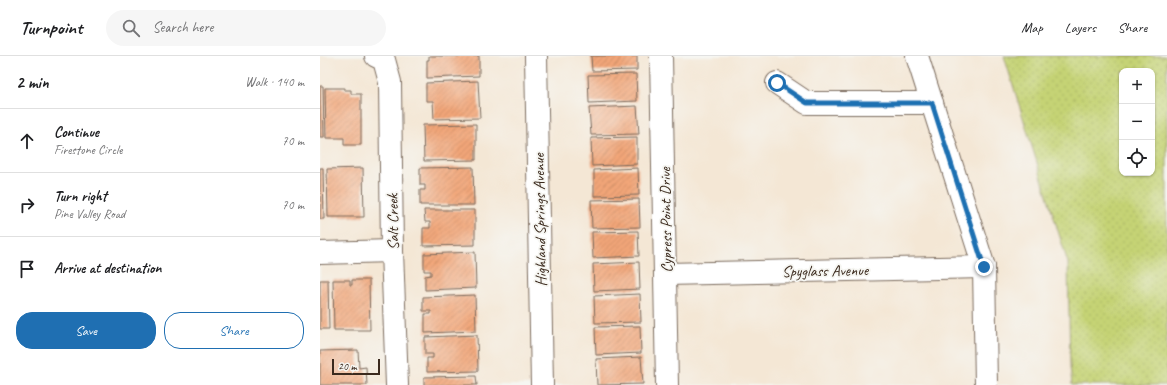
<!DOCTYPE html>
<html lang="en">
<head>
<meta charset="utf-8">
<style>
  :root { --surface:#fff; --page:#f6f6f6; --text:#202124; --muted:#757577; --line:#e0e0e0; --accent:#1f6fb2 }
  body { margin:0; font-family:Caveat,sans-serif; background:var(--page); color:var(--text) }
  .controls { position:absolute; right:12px; top:12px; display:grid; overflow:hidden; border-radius:8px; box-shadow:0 1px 3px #0004 }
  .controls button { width:36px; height:36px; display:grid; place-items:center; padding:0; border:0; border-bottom:1px solid var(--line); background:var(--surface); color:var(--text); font:20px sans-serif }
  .scale { position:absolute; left:12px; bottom:10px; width:48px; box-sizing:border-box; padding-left:4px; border:2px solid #3b2a1e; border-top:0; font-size:11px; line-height:14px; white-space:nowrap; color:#3b2a1e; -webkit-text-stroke:3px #f6f6f2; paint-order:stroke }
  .stop { position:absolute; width:12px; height:12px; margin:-9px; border:3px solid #1f6fb2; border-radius:50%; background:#fff }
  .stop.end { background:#1f6fb2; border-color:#fff; box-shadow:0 1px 4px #0008 }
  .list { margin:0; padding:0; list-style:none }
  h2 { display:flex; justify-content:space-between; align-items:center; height:52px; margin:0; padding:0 16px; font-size:17px }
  h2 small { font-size:13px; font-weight:400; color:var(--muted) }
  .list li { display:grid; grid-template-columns:26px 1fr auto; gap:12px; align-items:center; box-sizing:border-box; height:64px; padding:0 16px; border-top:1px solid var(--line) }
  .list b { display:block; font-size:15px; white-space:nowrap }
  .list p { margin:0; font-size:13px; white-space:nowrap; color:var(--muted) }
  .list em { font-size:13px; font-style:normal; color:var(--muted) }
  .actions { display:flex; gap:8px; padding:12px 16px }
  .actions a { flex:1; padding:9px 0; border:1px solid var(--accent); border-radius:16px; text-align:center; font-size:14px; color:var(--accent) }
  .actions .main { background:var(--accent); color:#fff }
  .icon { flex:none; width:22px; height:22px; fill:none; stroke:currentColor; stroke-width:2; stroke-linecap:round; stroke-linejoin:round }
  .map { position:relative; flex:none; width:847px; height:329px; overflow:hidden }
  header { display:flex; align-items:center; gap:24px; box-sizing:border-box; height:56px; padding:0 20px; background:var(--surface); border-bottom:1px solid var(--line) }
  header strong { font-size:19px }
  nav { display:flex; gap:22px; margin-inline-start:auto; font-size:14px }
  .search { width:280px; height:36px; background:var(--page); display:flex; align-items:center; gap:10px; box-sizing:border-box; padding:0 14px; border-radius:22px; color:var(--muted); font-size:15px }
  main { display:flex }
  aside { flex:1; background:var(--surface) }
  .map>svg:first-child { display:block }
</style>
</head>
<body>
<header>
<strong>Turnpoint</strong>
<div class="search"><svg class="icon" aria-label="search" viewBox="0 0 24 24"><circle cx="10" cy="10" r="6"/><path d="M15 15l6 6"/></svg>Search here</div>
<nav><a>Map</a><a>Layers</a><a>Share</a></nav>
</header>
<main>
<aside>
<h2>2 min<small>Walk · 140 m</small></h2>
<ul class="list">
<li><svg class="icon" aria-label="ahead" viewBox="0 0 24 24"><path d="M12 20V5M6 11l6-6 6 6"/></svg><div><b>Continue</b><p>Firestone Circle</p></div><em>70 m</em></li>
<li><svg class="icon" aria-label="right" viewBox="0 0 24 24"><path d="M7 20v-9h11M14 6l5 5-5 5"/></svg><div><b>Turn right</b><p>Pine Valley Road</p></div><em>70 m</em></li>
<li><svg class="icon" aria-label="arrive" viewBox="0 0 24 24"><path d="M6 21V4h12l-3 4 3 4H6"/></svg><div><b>Arrive at destination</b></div></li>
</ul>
<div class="actions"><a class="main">Save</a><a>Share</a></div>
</aside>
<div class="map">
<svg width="847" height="329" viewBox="0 0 847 329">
  <defs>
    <pattern id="grass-dots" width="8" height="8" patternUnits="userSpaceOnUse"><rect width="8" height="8" fill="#c5d375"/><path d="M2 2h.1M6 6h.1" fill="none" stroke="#aab565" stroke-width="1.8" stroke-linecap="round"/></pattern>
    <pattern id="building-hatch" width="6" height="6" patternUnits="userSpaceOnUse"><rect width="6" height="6" fill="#f2a678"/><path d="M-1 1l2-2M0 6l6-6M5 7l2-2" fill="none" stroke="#c58762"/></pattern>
  </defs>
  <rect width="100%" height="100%" fill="#f6f6f2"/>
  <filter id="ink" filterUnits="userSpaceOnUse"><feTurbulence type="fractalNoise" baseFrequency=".025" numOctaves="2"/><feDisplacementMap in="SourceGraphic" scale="8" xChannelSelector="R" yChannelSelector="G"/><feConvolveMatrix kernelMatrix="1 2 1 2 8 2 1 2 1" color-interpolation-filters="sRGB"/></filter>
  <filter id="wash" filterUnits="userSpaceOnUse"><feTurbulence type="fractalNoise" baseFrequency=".012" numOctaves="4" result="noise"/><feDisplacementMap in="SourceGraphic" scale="16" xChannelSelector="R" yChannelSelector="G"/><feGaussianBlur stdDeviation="0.9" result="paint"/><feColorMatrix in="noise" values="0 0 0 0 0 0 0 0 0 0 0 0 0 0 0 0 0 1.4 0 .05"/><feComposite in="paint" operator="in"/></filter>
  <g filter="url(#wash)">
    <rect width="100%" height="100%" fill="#f4e7d5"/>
    <path fill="url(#grass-dots)" stroke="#807e4a" fill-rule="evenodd" d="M684,0h163v329h-95l-2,-19 -2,-103zM802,15h30v102h-30z"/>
    <g id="blocks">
      <g fill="url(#building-hatch)">
        <polygon points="109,0 159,0 159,20 107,22 107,4 109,4"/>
        <polygon points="271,0 317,0 317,14 272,15"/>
        <polygon points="316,18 317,45 269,47 268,19"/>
        <polygon points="158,25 160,62 114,63 113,45 106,45 106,27"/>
        <polygon points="0,30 3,30 4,81 0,81"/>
        <polygon points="5,32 24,32 24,34 31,34 31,38 41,38 41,89 24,89 24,82 6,82"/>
        <polygon points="317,50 319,78 271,79 269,52"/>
        <polygon points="156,68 156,104 104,105 103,69"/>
        <polygon points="317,81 317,108 272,110 271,82"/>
        <polygon points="153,111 154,149 100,149 100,134 105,134 105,129 100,129 100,112"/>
        <polygon points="0,112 3,112 4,163 0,163"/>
        <polygon points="43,112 44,161 8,161 7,113"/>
        <polygon points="318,112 319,139 274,140 274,114"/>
        <polygon points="319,143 320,171 272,172 271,144"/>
        <polygon points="104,154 155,154 155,189 103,190 103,172 110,172 110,166 105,166"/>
        <polygon points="318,175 319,200 273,202 272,176"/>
        <polygon points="155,196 156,232 105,234 105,220 111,219 111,215 104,215 104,198"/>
        <polygon points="319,206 320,233 274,235 273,208"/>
        <polygon points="0,224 8,224 9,273 0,273"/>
        <polygon points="13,224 30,224 30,229 32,229 32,224 49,224 50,274 14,274"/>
        <polygon points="320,238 321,266 275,267 274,240"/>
        <polygon points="155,239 156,275 105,277 105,258 111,258 111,255 103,255 103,241"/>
        <polygon points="320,270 321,297 276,299 275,271"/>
        <polygon points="157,279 158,315 107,316 107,302 113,302 113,298 105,298 105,281"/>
        <polygon points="38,294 39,312 46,311 47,329 0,329 0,295"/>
        <polygon points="321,301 323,328 277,329 276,303"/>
        <polygon points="156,320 157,329 104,329 104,321"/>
      </g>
    </g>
  </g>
  <g filter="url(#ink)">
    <use href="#blocks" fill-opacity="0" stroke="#7c6c5e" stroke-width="1"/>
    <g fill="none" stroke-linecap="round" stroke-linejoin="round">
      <defs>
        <g id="minor">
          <polyline points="56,0 64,4 70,26 72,195 77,329"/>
          <polyline points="216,0 222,329"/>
          <polyline points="341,0 347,329"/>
          <polyline points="597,0 664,211 666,329"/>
          <polyline points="457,27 487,47 612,47"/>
          <polyline points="0,197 72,195"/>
          <polyline points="346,218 664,211"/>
        </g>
      </defs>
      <use href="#minor" stroke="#7c6c5e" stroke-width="24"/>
      <use href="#minor" stroke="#fff" stroke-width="22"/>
    </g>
  </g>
  <g fill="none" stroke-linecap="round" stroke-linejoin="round" filter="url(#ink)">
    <polyline stroke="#1f6fb2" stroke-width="5" points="457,27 487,47 612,47 664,211"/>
  </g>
  <g text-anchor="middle" stroke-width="3.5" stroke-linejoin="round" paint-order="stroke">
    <g font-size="16" fill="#3b2a1e" stroke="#f6f6f2">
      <text transform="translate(219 164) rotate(-91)" y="6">Highland Springs Avenue</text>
      <text transform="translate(345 164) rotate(-91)" y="6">Cypress Point Drive</text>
      <text transform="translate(72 166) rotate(-91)" y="6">Salt Creek</text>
      <text transform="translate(505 214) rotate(-1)" y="6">Spyglass Avenue</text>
    </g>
  </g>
</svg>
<div class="controls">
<button>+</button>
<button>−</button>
<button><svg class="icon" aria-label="locate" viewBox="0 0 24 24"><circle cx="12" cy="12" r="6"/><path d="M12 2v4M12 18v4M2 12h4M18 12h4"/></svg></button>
</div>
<div class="scale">20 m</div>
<div class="stop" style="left:457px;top:27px"></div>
<div class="stop end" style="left:664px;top:211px"></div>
</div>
</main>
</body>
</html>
